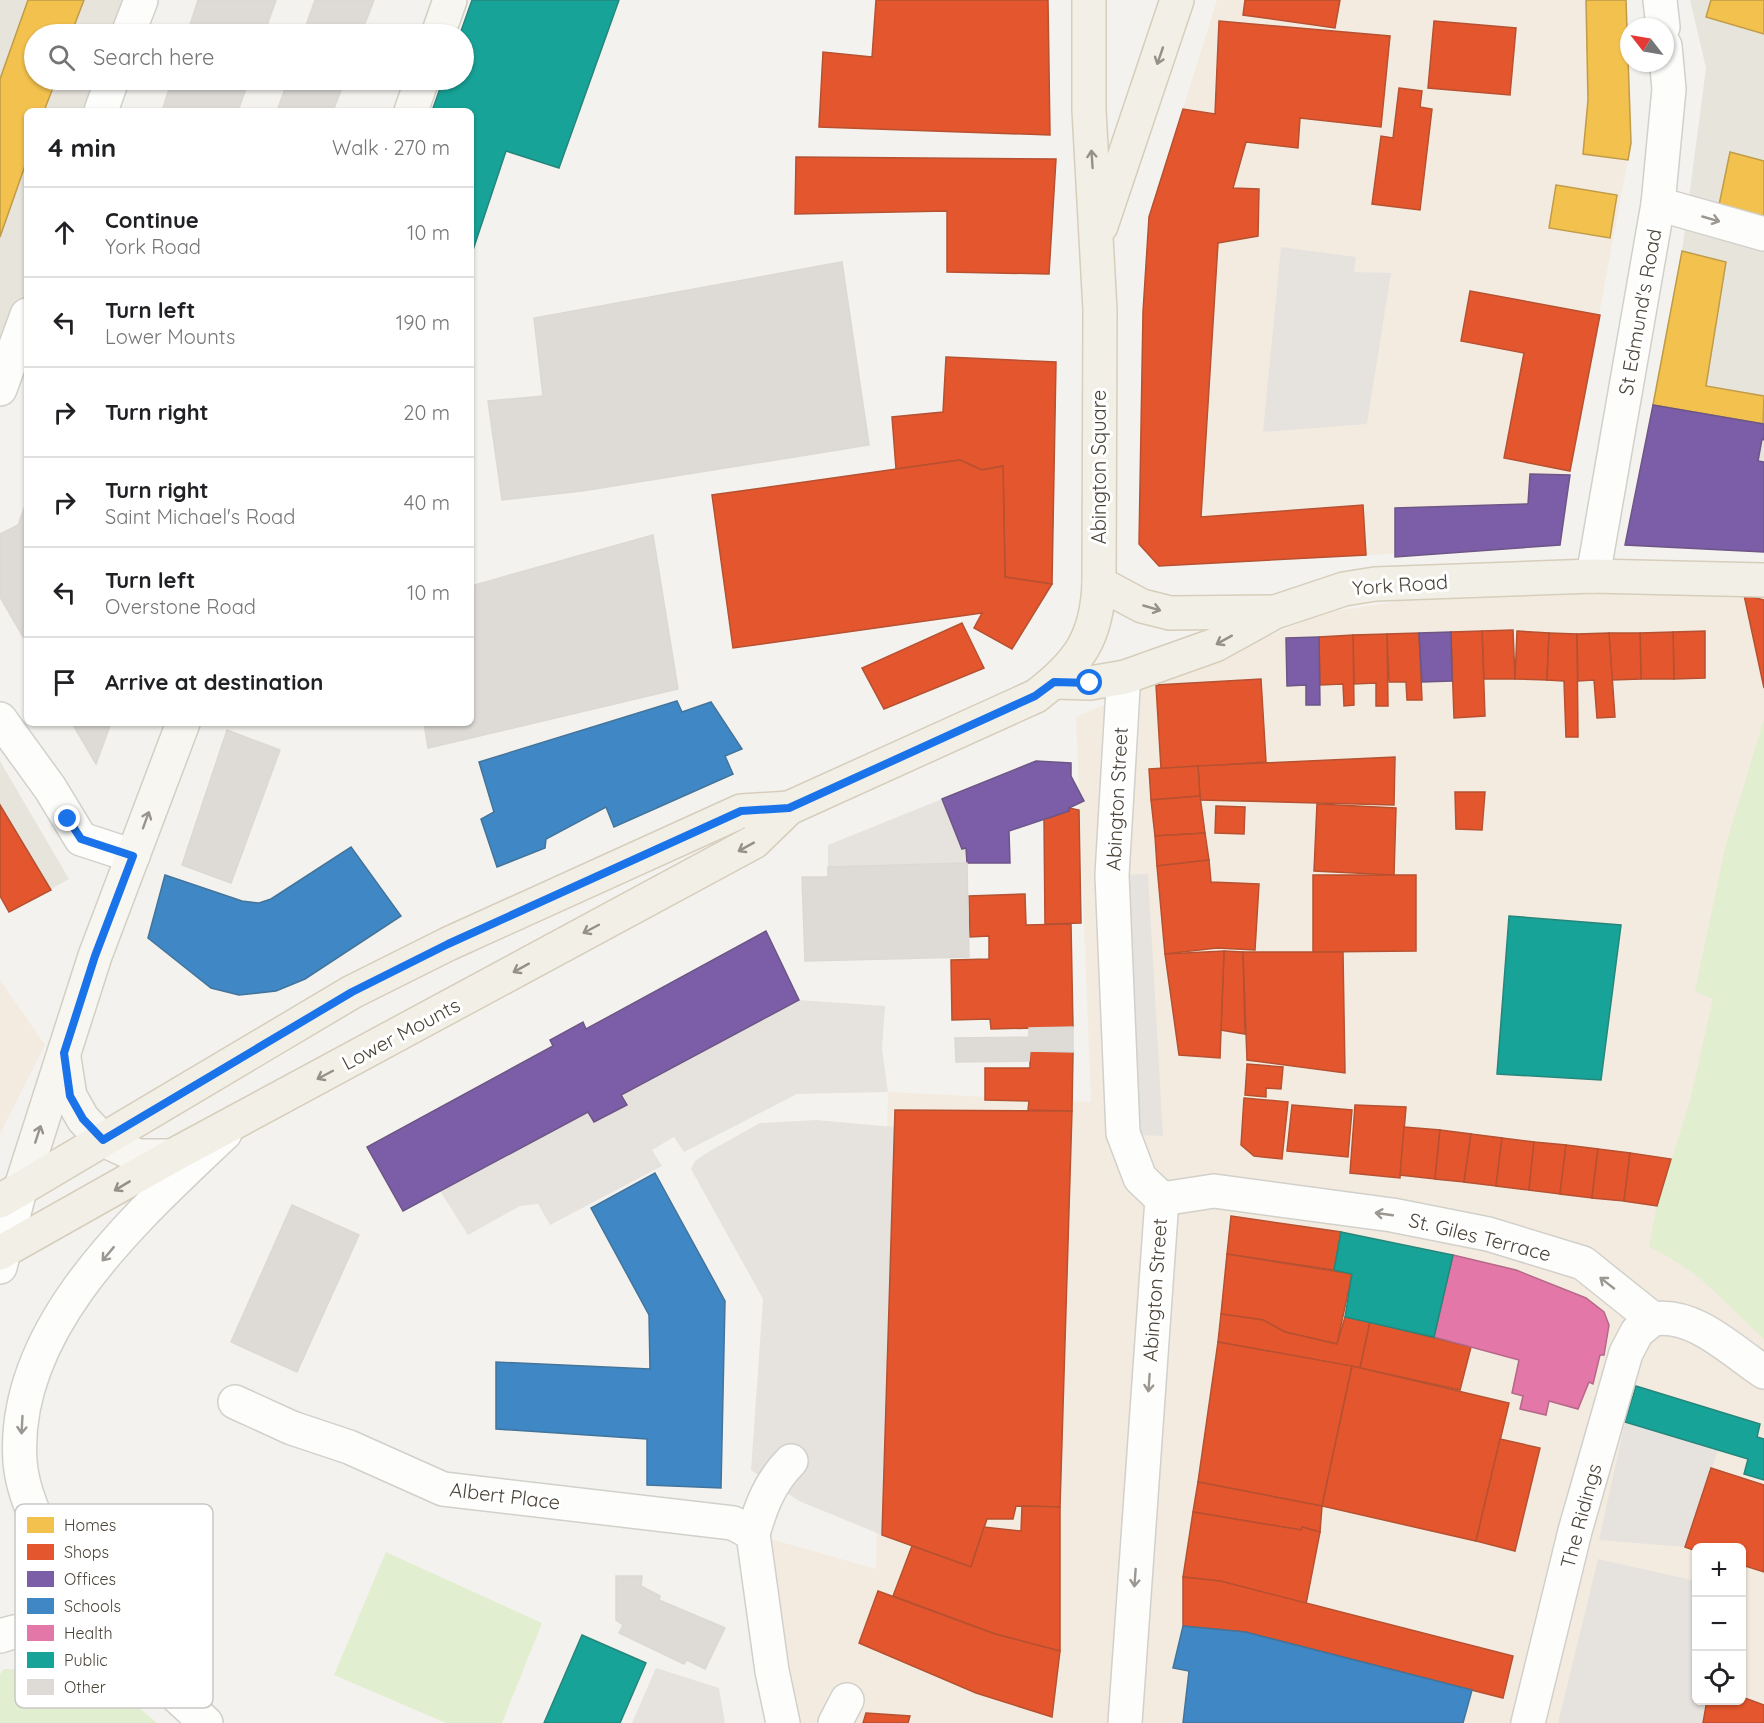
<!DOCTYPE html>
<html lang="en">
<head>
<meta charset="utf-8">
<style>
  :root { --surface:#fff; --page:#f6f6f6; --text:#202124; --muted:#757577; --line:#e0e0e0 }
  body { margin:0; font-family:Quicksand,sans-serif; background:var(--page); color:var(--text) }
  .controls { position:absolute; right:18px; bottom:18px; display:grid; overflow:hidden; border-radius:9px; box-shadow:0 2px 4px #0004 }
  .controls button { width:54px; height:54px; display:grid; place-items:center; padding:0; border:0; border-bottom:2px solid var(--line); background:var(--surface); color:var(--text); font:30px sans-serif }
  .compass { position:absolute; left:1620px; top:18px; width:54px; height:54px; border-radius:50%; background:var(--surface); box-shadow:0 2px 4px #0004; rotate:301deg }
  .stop { position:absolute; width:18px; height:18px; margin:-14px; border:4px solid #1a73e8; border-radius:50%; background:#fff }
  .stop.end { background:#1a73e8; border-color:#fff; box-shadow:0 2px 6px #0008 }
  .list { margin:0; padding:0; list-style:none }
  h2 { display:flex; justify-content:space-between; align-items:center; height:78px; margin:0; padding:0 24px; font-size:26px }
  h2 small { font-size:20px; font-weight:400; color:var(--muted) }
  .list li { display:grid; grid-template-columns:39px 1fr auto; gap:18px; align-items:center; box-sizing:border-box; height:90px; padding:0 24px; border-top:2px solid var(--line) }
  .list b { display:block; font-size:22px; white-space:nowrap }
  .list p { margin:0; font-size:20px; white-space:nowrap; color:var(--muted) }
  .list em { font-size:20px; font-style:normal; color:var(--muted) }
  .icon { flex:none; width:33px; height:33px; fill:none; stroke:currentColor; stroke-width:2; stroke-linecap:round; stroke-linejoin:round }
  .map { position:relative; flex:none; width:1764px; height:1723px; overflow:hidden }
  .search { position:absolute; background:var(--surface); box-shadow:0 2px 4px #0004; left:24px; top:24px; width:450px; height:66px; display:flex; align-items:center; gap:15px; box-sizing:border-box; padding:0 21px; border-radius:33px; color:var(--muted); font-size:22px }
  .panel { position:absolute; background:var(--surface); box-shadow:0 2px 4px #0004; left:24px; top:108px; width:450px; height:618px; border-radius:9px }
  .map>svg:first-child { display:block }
</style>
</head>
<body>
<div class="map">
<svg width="1764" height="1723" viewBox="0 0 1764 1723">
  <rect width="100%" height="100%" fill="#f4f2ee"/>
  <g fill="#e7e4dc">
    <polygon points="0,0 123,0 112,34 34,34 34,80 97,80 87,111 27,111 27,294 0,377"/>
    <polygon points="1690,0 1764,0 1764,552 1625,545 1682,251 1706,68"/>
    <polygon points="0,761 69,879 9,912 0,896"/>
  </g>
  <g fill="#f3ebdf" fill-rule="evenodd">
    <polygon points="1217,0 1626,0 1631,143 1570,471 1560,545 1159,566 1139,544 1143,312 1149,217"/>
    <path d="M1548,578l216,19v1126h-981l-30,-189 123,35 12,-477 203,10 -15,-385 247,-104zM1696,1548h46v152h-46z"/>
    <polygon points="0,980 45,1045 0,1134"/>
  </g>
  <g fill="#e1eecf">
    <path d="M1764,720v619c-42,-38 -61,-67 -115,-92l8,-41 33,-105 23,-102 -18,-8 31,-147z"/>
    <polygon points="386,1552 542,1623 502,1723 446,1723 334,1675"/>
    <polygon points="4,1669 97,1672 157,1723 0,1723 0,1674"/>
  </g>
  <g fill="#e6e3df">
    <polygon points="1281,247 1356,257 1354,272 1391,273 1367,424 1263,432"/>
    <polygon points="942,799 962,849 966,848 967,863 828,867 828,845"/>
    <polygon points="1148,874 1163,1136 1139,1135 1112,875"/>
    <polygon points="799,1000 885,1006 882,1049 888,1092 797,1094 684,1152 674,1137 652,1150 662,1166 550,1225 538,1204 520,1206 468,1235 440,1191 588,1112 594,1122 626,1105 621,1095"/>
    <polygon points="816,1120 895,1127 882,1535 799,1501 751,1470 763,1299 691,1169 695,1161 708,1152 760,1123"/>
    <polygon points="1625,1422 1718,1450 1685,1547 1599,1540"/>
    <polygon points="1598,1559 1696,1581 1696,1700 1707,1701 1703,1723 1558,1723"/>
    <polygon points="656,1668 719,1688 725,1723 632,1723"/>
  </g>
  <g fill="#f2c14e" stroke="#c09c48" stroke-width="1.5">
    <polygon points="28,0 84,0 71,34 34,34 34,80 56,80 44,111 27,111 27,160 0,237 0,79"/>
    <polygon points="1586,0 1626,0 1631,143 1628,160 1583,154 1588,100"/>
    <polygon points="1711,0 1764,0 1764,34 1706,17"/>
    <polygon points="1730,152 1764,161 1764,217 1719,205"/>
    <polygon points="1556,185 1617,195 1610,238 1549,228"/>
    <polygon points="1682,251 1726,262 1706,386 1764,396 1763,424 1653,405"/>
  </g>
  <g fill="#e4572e" stroke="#b65131" stroke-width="1.5">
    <polygon points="876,0 1048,0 1050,135 819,127 823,52 872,57"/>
    <polygon points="1245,0 1340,0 1335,28 1243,15"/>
    <polygon points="1219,21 1390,36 1381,127 1300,118 1298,148 1246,142 1233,188 1259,189 1258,236 1218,243 1201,517 1363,505 1366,555 1159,566 1139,544 1143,312 1149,217 1183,109 1215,114"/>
    <polygon points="1434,21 1516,28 1510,95 1428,88"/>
    <polygon points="1399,88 1422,91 1420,107 1432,109 1420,210 1372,204 1381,136 1393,138"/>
    <polygon points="796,157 1056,159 1049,274 947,272 947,211 795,214"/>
    <polygon points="1470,291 1600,315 1570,471 1504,458 1524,353 1461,341"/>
    <polygon points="946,357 1056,362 1052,584 1005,577 1003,466 982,470 960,460 896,469 892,417 943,412"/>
    <polygon points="960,460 982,470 1003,466 1005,577 1052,584 1012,649 974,628 982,613 733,648 712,495"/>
    <polygon points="1744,595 1764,600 1764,688"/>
    <polygon points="962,623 984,668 884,709 862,668"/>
    <polygon points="1513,630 1515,679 1484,679 1482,631"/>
    <polygon points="1482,631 1485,716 1454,718 1451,632"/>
    <polygon points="1517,631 1549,633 1547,680 1515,679"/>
    <polygon points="1705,631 1705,678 1674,679 1673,632"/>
    <polygon points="1673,632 1674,679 1641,679 1640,633"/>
    <polygon points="1419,633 1422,700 1407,700 1406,682 1389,682 1387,634"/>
    <polygon points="1549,633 1577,634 1578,737 1566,737 1564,681 1547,680"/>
    <polygon points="1609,633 1640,633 1641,679 1612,680"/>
    <polygon points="1609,633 1615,717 1597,718 1594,680 1578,681 1577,634"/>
    <polygon points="1387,634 1388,706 1376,706 1376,683 1354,684 1353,635"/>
    <polygon points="1353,635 1354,705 1344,706 1343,684 1320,685 1319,637"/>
    <polygon points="1261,679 1266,762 1161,769 1156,685"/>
    <polygon points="1395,757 1394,805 1200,800 1198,766"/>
    <polygon points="1198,766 1200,796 1151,800 1149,769"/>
    <polygon points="1455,792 1485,792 1482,830 1456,829"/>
    <polygon points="1200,796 1205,833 1155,836 1151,800"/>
    <polygon points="1317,804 1396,808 1394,875 1314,871"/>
    <polygon points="0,805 51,890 9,912 0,896"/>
    <polygon points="1216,806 1245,807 1244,834 1215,833"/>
    <polygon points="1069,808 1079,810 1081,923 1045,924 1044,818 1048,816 1050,818 1069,811"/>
    <polygon points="1205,833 1209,860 1157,866 1155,836"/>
    <polygon points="1209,860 1211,882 1259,884 1255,950 1217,948 1165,954 1157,866"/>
    <polygon points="1313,875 1416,875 1416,951 1313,952"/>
    <polygon points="1025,894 1026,925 1071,924 1073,1027 991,1029 990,1019 952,1020 951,960 989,959 989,936 970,937 969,896"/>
    <polygon points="1224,951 1243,952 1245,1034 1221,1030"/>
    <polygon points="1224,951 1220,1058 1179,1055 1165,954"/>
    <polygon points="1243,952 1343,952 1345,1073 1247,1060"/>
    <polygon points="1030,1051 1073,1052 1072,1111 1028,1110 1029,1101 985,1100 985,1068 1030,1068"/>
    <polygon points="1247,1064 1283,1067 1281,1089 1266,1088 1266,1097 1245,1095"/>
    <polygon points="1244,1098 1288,1102 1282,1159 1254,1156 1241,1145"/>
    <polygon points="1292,1105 1352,1110 1348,1157 1287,1151"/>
    <polygon points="1355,1105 1406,1107 1400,1178 1350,1173"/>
    <polygon points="895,1110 1072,1111 1060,1507 1016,1506 1013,1519 987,1519 971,1567 882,1535"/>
    <polygon points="1404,1127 1440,1130 1435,1179 1400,1175"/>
    <polygon points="1440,1130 1471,1134 1464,1182 1435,1179"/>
    <polygon points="1471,1134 1502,1138 1496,1186 1464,1182"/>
    <polygon points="1502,1138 1534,1142 1529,1190 1496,1186"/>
    <polygon points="1534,1142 1566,1145 1560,1194 1529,1190"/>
    <polygon points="1566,1145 1598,1149 1592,1198 1560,1194"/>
    <polygon points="1598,1149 1630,1153 1624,1201 1592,1198"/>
    <polygon points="1630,1153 1671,1159 1657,1206 1624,1201"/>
    <polygon points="1231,1216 1341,1232 1334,1270 1227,1254"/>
    <polygon points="1227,1254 1352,1274 1337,1344 1285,1332 1263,1320 1221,1314"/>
    <polygon points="1221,1314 1263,1320 1285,1332 1337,1344 1345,1317 1370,1322 1360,1368 1218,1342"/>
    <polygon points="1370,1322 1471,1347 1460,1390 1360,1368"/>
    <polygon points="1218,1342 1352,1366 1322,1506 1198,1482"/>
    <polygon points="1352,1366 1509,1403 1476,1541 1322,1506"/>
    <polygon points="1500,1439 1540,1448 1515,1551 1476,1541"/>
    <polygon points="1711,1468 1764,1485 1764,1572 1742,1565 1742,1548 1696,1548 1696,1551 1685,1547"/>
    <polygon points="1198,1482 1322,1506 1320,1532 1302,1527 1301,1530 1193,1512"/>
    <polygon points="1022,1506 1060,1507 1060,1651 995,1634 893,1596 912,1546 971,1567 984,1527 1021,1531"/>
    <polygon points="1193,1512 1301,1530 1302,1527 1320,1532 1306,1604 1220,1581 1183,1577"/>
    <polygon points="1183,1577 1220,1581 1513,1656 1503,1698 1245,1632 1183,1626"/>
    <polygon points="878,1591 995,1634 1060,1651 1052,1717 976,1693 859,1643"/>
    <polygon points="1742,1697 1764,1705 1764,1723 1703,1723 1707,1700 1742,1700"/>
    <polygon points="866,1713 910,1716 908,1723 863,1723"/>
  </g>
  <g fill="#7b5ea7" stroke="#6d5686" stroke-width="1.5">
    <polygon points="1653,405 1764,424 1764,440 1762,439 1758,461 1764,462 1764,552 1625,545"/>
    <polygon points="1530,474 1570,475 1560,545 1395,557 1395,508 1528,504"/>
    <polygon points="1451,632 1452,681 1422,682 1419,633"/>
    <polygon points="1319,637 1320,705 1306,705 1306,685 1287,686 1286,638"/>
    <polygon points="1036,761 1071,763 1071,776 1084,801 1069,808 1069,811 1009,831 1010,863 967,863 966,848 962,849 942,799"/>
    <polygon points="766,931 799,1000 621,1095 627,1105 594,1122 588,1112 403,1211 367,1147 553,1046 550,1040 583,1022 586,1029"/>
  </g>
  <g fill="#3f88c5" stroke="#43749b" stroke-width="1.5">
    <polygon points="677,701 682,712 711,702 742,749 725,756 733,774 614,827 606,807 546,839 545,848 497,867 481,819 494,812 479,762"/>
    <polygon points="351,847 401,916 305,979 276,991 239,995 211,988 148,938 165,875 242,901 259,903 271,899"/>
    <polygon points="655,1173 725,1301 721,1488 647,1485 647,1439 496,1429 496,1362 650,1369 649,1315 591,1208"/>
    <polygon points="1183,1626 1245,1632 1472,1690 1463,1723 1183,1723 1189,1671 1173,1668"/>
  </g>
  <polygon fill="#e377a8" stroke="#b56887" stroke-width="1.5" points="1453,1255 1516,1270 1586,1298 1604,1312 1609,1325 1604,1355 1600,1355 1593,1384 1589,1382 1578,1409 1549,1401 1546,1415 1520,1409 1523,1396 1512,1393 1519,1360 1434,1337"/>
  <g fill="#17a398" stroke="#27867c" stroke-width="1.5">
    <polygon points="472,0 619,0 559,168 506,151 471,256 471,111 432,111 443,80 464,80 464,34 460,34"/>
    <polygon points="1509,916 1621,925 1601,1080 1497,1074"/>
    <polygon points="1341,1232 1453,1255 1434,1337 1345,1317 1352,1274 1334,1270"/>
    <polygon points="1636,1386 1760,1424 1757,1437 1764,1439 1764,1480 1744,1474 1748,1459 1625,1422"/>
    <polygon points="582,1635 646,1663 620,1723 544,1723"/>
  </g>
  <g fill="#dedbd6" stroke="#dcd9d4" stroke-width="1.5">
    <polygon points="198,0 276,0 264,34 187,34"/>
    <polygon points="315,0 374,0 361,34 303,34"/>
    <polygon points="172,80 249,80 238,111 162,111"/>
    <polygon points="288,80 345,80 333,111 277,111"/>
    <polygon points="842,262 869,445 582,491 502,500 488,401 543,396 534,318"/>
    <polygon points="27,500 27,634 23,637 0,597 0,534 18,525"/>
    <polygon points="653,535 678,689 428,748 424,723 471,723 471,586"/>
    <polygon points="72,723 111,723 96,764"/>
    <polygon points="227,730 280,750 231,883 182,865"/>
    <polygon points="967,863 969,957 805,961 802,877 828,877 828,867"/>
    <polygon points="1073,1027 1073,1052 1030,1051 1029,1061 956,1062 955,1038 1029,1037 1029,1028"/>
    <polygon points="292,1205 359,1235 297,1372 231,1342"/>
    <polygon points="616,1576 642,1576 641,1586 660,1596 659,1600 725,1628 705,1669 687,1660 684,1664 619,1633 623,1625 616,1620"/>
  </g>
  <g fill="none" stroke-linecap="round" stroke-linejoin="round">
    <defs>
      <g id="street">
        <polyline points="1660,0 1663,27"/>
        <polyline points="128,34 141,0"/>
        <polyline points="101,111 112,80"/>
        <polyline points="1658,204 1764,234"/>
        <polyline points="0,389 27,315"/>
        <polyline points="1593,576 1658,204 1669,89 1665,46"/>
        <polyline points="1123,689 1112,875 1123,1133 1140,1178 1162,1199 1125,1723"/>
        <polyline points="0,719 50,788 81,839 133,856"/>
        <path d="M1162,1199l52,-8 178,24 96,19 95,29 70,56c41,-7 79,32 111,53"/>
        <polyline points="0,1267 20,1190"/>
        <polyline points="235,1402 292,1428 349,1447 443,1489 733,1523 753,1534 772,1671 783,1723"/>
        <path d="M753,1534c8,-28 17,-52 38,-73"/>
        <path d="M0,1636c42,-14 77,-3 119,5"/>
        <path d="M206,1723c-29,-27 -59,-53 -86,-81 -39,-41 -96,-123 -100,-181 -9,-134 117,-244 205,-328"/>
        <polyline points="835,1723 847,1700"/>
        <polyline points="1528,1723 1575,1531 1626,1353 1637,1332 1653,1319"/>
      </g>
      <g id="secondary">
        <polyline points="438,34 450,0"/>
        <polyline points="411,111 422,80"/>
        <polyline points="64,1058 70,1096 83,1119 103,1140 138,1156 172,1156"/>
        <polyline points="20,1190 95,956 183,723"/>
      </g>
      <g id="primary">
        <polyline points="1101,226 1177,0"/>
        <polyline points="1099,583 1142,606 1170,613 1271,612"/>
        <polyline points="1055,682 1090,683 1125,677 1215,645 1275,612 1344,589 1375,584 1593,576 1764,580"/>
        <polyline points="0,1201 352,992 448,944 741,811 789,808"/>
        <path d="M0,1253l172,-97 582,-314 35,-34 247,-112c43,-33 61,-58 63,-113l1,-273 -11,-200v-110"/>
      </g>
    </defs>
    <use href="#street" stroke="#d2d0cb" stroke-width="36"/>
    <use href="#secondary" stroke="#d3cfc5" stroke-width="36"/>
    <use href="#primary" stroke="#d6cebb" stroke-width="36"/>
    <use href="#street" stroke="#fdfdfc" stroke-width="33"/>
    <use href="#secondary" stroke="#f7f6f1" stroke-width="33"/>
    <use href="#primary" stroke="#f2efe6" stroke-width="33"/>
  </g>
  <defs><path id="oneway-shaft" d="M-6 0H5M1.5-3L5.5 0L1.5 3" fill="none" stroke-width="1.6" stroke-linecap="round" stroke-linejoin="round" transform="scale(1.5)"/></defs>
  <g stroke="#969187">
    <use href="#oneway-shaft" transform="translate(1160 56) rotate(109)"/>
    <use href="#oneway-shaft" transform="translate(1092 159) rotate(-94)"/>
    <use href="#oneway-shaft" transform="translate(1152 608) rotate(16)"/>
    <use href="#oneway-shaft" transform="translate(1224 640) rotate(151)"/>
    <use href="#oneway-shaft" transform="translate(746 847) rotate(151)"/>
    <use href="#oneway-shaft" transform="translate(591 929) rotate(152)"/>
    <use href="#oneway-shaft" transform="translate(521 968) rotate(151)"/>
    <use href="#oneway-shaft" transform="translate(325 1075) rotate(152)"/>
    <use href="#oneway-shaft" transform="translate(122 1186) rotate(149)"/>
  </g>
  <g stroke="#9b9791">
    <use href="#oneway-shaft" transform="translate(1711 219) rotate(16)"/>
    <use href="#oneway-shaft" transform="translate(1384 1214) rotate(-172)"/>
    <use href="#oneway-shaft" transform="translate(108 1254) rotate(130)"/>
    <use href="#oneway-shaft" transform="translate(1607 1283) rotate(-142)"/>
    <use href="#oneway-shaft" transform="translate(1149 1383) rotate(94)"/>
    <use href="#oneway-shaft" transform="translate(22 1425) rotate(93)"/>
    <use href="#oneway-shaft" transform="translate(1135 1578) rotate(94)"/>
  </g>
  <g stroke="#98948c">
    <use href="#oneway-shaft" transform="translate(146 820) rotate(-70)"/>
    <use href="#oneway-shaft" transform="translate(38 1134) rotate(-72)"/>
  </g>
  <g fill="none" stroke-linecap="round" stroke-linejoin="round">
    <polyline stroke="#1a73e8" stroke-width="8" points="68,819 81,839 133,856 95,956 64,1053 70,1096 83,1119 103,1140 352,992 448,944 741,811 789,808 1035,696 1054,682 1090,683"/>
  </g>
  <g text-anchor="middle" stroke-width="6" stroke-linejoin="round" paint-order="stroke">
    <g font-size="20" fill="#4b4439" stroke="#fff">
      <text transform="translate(1640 312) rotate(-80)" y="7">St Edmund's Road</text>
      <text transform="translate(1099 467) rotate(-90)" y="7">Abington Square</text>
      <text transform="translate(1400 585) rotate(-4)" y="7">York Road</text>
      <text transform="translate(1117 799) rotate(-87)" y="7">Abington Street</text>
      <text transform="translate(401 1034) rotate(-28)" y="7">Lower Mounts</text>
      <text transform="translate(1480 1237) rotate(14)" y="7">St. Giles Terrace</text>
      <text transform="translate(1155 1290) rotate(-86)" y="7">Abington Street</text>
      <text transform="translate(505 1496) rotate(7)" y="7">Albert Place</text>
      <text transform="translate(1581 1516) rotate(-75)" y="7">The Ridings</text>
    </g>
  </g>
  <rect x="15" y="1504" width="198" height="204" rx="9" fill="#fff" stroke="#c9c7c4" stroke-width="1.5"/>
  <rect x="27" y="1517" width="27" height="16" fill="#f2c14e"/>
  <rect x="27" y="1544" width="27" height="16" fill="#e4572e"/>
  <rect x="27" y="1571" width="27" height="16" fill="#7b5ea7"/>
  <rect x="27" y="1598" width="27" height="16" fill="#3f88c5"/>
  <rect x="27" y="1625" width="27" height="16" fill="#e377a8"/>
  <rect x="27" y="1652" width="27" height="16" fill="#17a398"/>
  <rect x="27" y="1679" width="27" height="16" fill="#dedbd6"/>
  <g font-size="16" fill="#4b4439">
    <text x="64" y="1531">Homes</text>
    <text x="64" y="1558">Shops</text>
    <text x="64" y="1585">Offices</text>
    <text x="64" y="1612">Schools</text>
    <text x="64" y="1639">Health</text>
    <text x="64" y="1666">Public</text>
    <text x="64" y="1693">Other</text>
  </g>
</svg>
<div class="controls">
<button>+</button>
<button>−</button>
<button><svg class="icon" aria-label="locate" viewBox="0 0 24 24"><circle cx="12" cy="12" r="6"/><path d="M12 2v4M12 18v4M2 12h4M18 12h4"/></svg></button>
</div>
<svg class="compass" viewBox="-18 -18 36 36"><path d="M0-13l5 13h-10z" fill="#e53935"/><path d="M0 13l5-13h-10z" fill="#757577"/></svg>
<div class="stop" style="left:1090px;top:683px"></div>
<div class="stop end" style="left:68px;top:819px"></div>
<div class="search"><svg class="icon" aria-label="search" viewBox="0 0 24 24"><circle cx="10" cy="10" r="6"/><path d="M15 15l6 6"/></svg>Search here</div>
<section class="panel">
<h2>4 min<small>Walk · 270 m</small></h2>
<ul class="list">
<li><svg class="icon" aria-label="ahead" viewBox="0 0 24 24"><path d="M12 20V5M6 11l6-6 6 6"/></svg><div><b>Continue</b><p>York Road</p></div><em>10 m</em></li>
<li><svg class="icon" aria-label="left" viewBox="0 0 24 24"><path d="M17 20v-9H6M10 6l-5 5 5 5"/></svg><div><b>Turn left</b><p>Lower Mounts</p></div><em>190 m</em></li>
<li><svg class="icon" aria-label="right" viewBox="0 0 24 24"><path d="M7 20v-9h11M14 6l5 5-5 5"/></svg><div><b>Turn right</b></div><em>20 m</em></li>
<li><svg class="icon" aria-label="right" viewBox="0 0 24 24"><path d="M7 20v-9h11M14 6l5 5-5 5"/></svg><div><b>Turn right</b><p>Saint Michael's Road</p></div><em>40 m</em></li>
<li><svg class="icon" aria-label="left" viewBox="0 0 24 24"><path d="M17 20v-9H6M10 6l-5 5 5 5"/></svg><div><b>Turn left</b><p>Overstone Road</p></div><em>10 m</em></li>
<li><svg class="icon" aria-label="arrive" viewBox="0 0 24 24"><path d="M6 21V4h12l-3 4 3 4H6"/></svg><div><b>Arrive at destination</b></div></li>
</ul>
</section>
</div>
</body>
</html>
